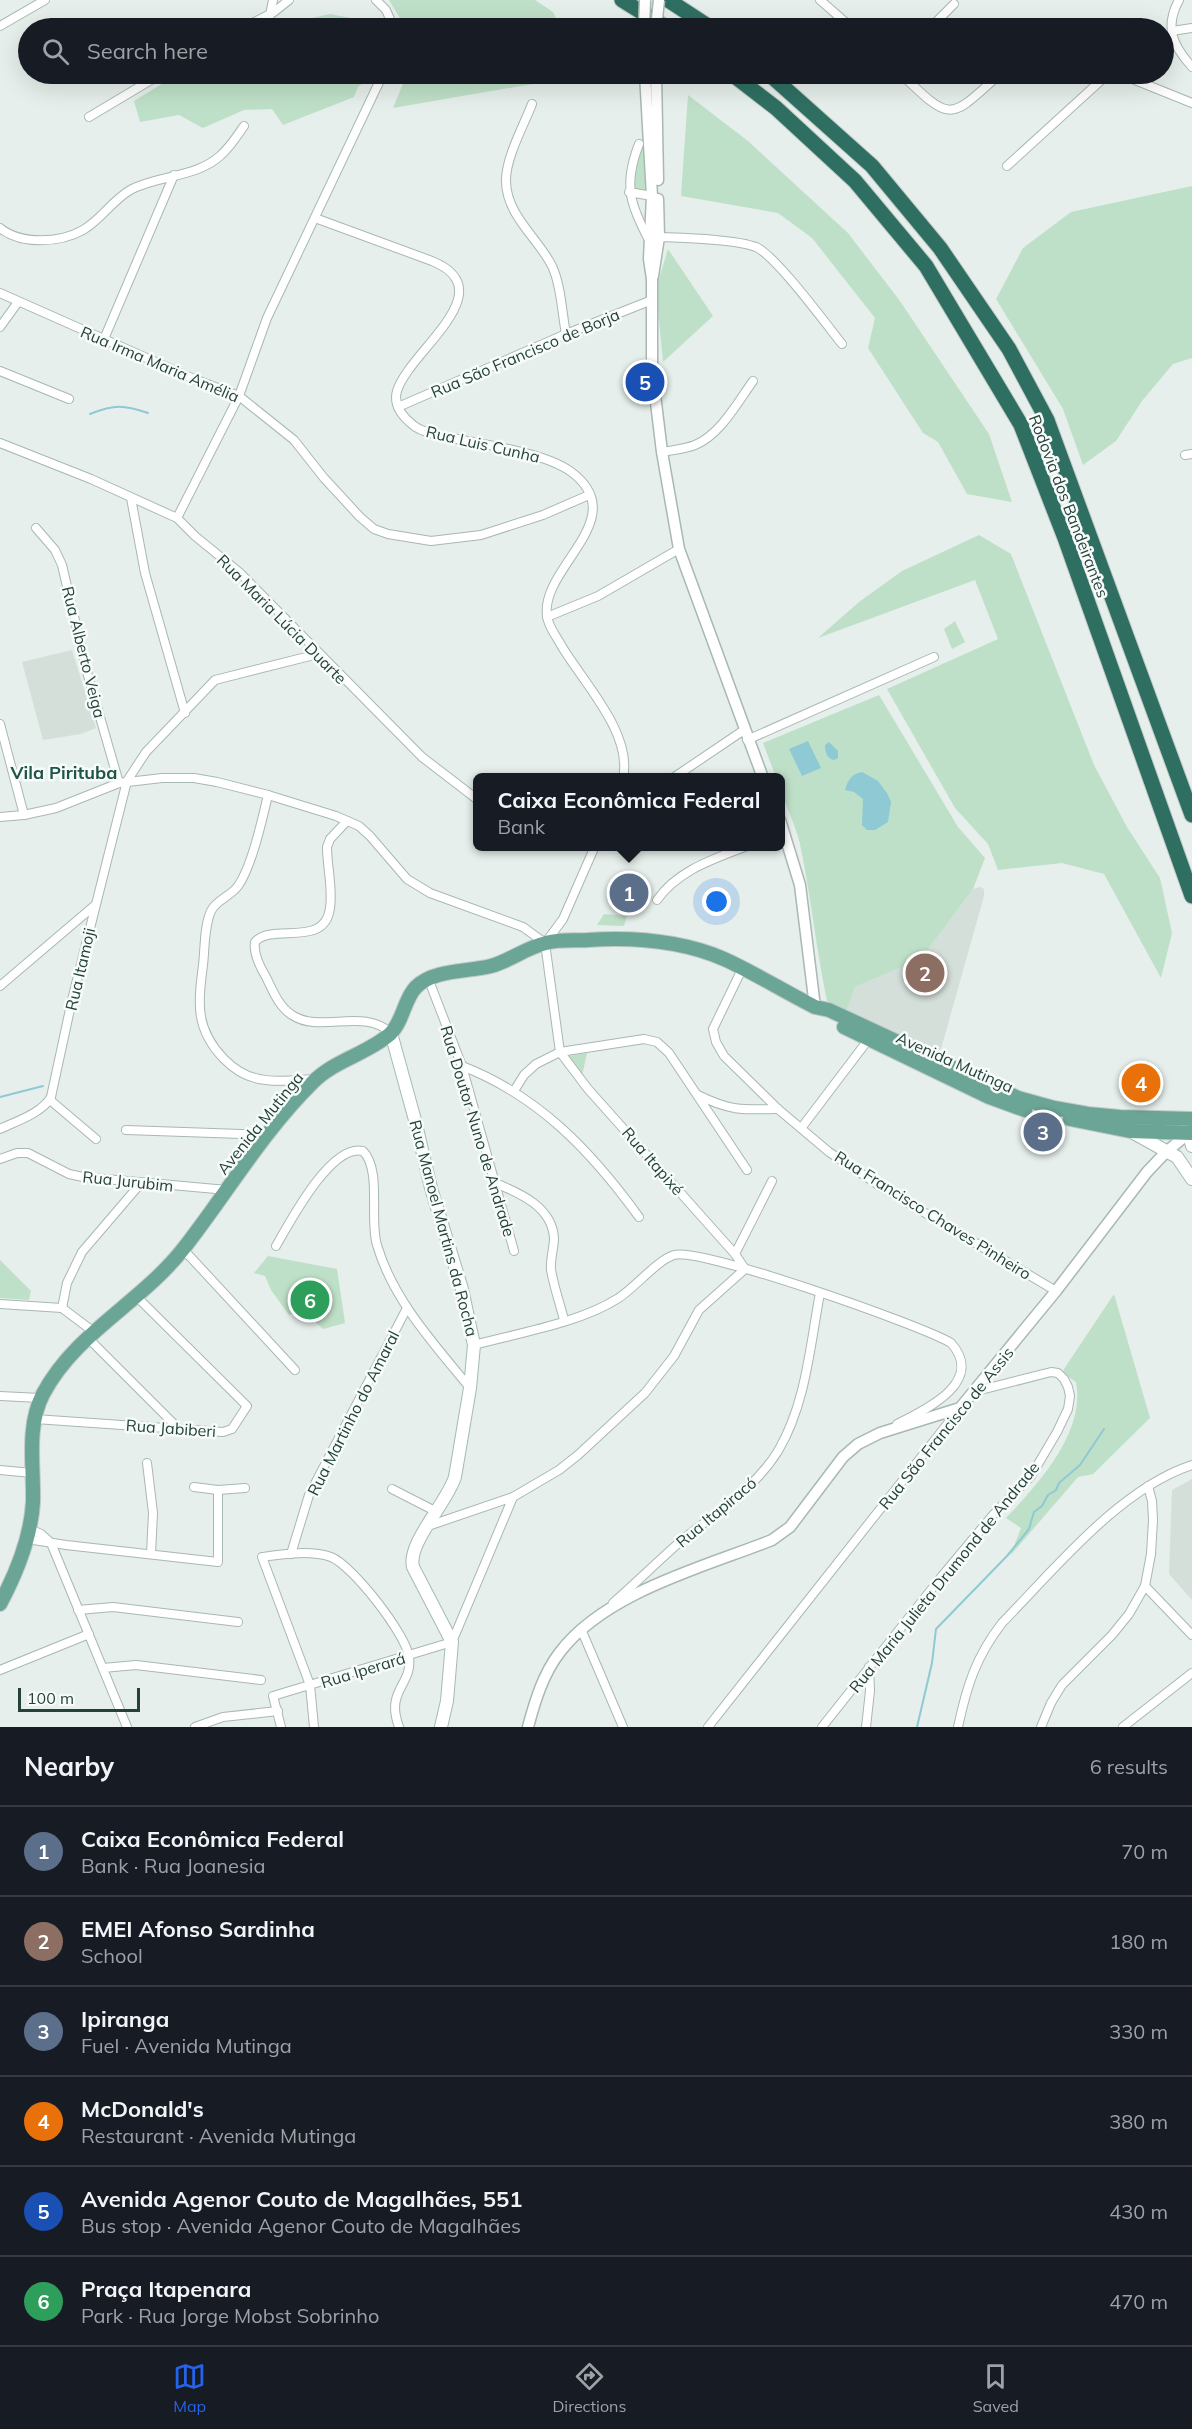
<!DOCTYPE html>
<html lang="en">
<head>
<meta charset="utf-8">
<style>
  :root { --surface:#171b24; --page:#242831; --text:#f1f3f6; --muted:#9ea1a6; --line:#363941; --accent:#2563eb }
  body { margin:0; font-family:Mulish,sans-serif; background:var(--page); color:var(--text) }
  .scale { position:absolute; left:18px; bottom:15px; width:122px; box-sizing:border-box; padding-left:6px; border:3px solid #24423a; border-top:0; font-size:16px; line-height:21px; white-space:nowrap; color:#24423a; -webkit-text-stroke:4px #f7fbf9; paint-order:stroke }
  .you { position:absolute; left:717px; top:902px; width:21px; height:21px; margin:-15px; border:4px solid #fff; border-radius:50%; background:#1a73e8; box-shadow:0 0 0 9px #1a73e833 }
  .badge { display:grid; place-items:center; width:39px; height:39px; border-radius:50%; background:var(--accent); color:#fff; font-size:20px; font-weight:700 }
  .pin { position:absolute; translate:-50% -50%; border:3px solid #fff; box-shadow:0 2px 6px #0006 }
  .popup { position:absolute; left:473px; top:773px; width:312px; height:78px; box-sizing:border-box; display:grid; place-content:center; border-radius:9px; background:var(--surface); filter:drop-shadow(0 2px 4px #0005); font-size:20px; white-space:nowrap; color:var(--muted) }
  .popup b { font-size:22px; color:var(--text) }
  .popup::after { content:''; position:absolute; left:50%; top:100%; margin-left:-12px; border:12px solid transparent; border-top-color:var(--surface) }
  .list { margin:0; padding:0; list-style:none }
  h2 { display:flex; justify-content:space-between; align-items:center; height:78px; margin:0; padding:0 24px; font-size:26px }
  h2 small { font-size:20px; font-weight:400; color:var(--muted) }
  .list li { display:grid; grid-template-columns:39px 1fr auto; gap:18px; align-items:center; box-sizing:border-box; height:90px; padding:0 24px; border-top:2px solid var(--line) }
  .list b { display:block; font-size:22px; white-space:nowrap }
  .list p { margin:0; font-size:20px; white-space:nowrap; color:var(--muted) }
  .list em { font-size:20px; font-style:normal; color:var(--muted) }
  .icon { flex:none; width:33px; height:33px; fill:none; stroke:currentColor; stroke-width:2; stroke-linecap:round; stroke-linejoin:round }
  .map { position:relative; flex:none; width:1192px; height:1727px; overflow:hidden }
  .search { position:absolute; background:var(--surface); box-shadow:0 6px 24px #0002; left:18px; right:18px; top:18px; height:66px; display:flex; align-items:center; gap:15px; box-sizing:border-box; padding:0 21px; border-radius:33px; color:var(--muted); font-size:22px }
  .sheet { height:618px; background:var(--surface) }
  nav { display:flex; justify-content:space-around; align-items:center; box-sizing:border-box; height:84px; border-top:2px solid var(--line); background:var(--surface); font-size:16px; color:var(--muted) }
  nav a { display:grid; justify-items:center; gap:3px }
  nav .on { color:var(--accent) }
  .map>svg:first-child { display:block }
</style>
</head>
<body>
<div class="map">
<svg width="1192" height="1727" viewBox="0 0 1192 1727">
  <rect width="100%" height="100%" fill="#e6efeb"/>
  <g fill="#d4dfda">
    <polygon points="72,650 96,728 81,734 43,740 22,662"/>
    <polygon points="980,887 984,889 984,896 941,1049 938,1052 934,1052 847,1010 855,987 921,959 973,889"/>
    <polygon points="1192,1479 1192,1600 1169,1574 1172,1490"/>
  </g>
  <g fill="#bfe0c8">
    <polygon points="389,0 535,0 553,12 560,28 406,28"/>
    <polygon points="330,14 356,19 375,28 274,28 290,23"/>
    <polygon points="178,74 375,74 358,87 354,97 283,125 272,109 244,110 203,128 179,115 140,122 134,101"/>
    <polygon points="407,74 562,74 561,79 393,108"/>
    <polygon points="688,95 748,141 848,233 900,301 989,434 1012,502 967,494 938,442 923,433 868,348 875,318 812,238 778,213 681,196"/>
    <path d="M647,143l-2,51 -12,-3c-1,-14 1,-39 14,-48z"/>
    <polygon points="1192,186 1192,358 1173,364 1142,401 1116,441 1083,465 1063,409 996,299 1023,248 1071,212"/>
    <polygon points="668,249 713,316 663,362 656,289"/>
    <polygon points="979,535 1011,554 1094,765 1127,827 1160,878 1172,933 1161,978 1104,874 1062,863 998,870 988,844 955,808 887,689 998,639 975,580 818,638 859,602 902,571"/>
    <polygon points="955,621 965,642 952,649 944,629"/>
    <path d="M879,695l79,132 27,31 -12,31 -52,70 -66,28 -8,23 -20,-9c-11,-52 -16,-105 -27,-157 -5,-23 -19,-43 -20,-66l-4,-1 -13,-34z"/>
    <polygon points="604,914 627,916 624,926 597,925"/>
    <polygon points="587,1053 582,1076 569,1056"/>
    <polygon points="268,1256 337,1269 345,1323 323,1329 302,1310 289,1315 271,1290 265,1276 254,1273"/>
    <polygon points="0,1260 31,1291 29,1300 0,1298"/>
    <path d="M1114,1294l36,124 -57,56 -15,3 -68,79 11,-28 -15,-10c32,-34 80,-86 70,-136l-13,-9 1,-4z"/>
  </g>
  <g fill="#8ec9d4">
    <polygon points="808,741 821,768 802,776 789,749"/>
    <path d="M829,742l9,9v7l-4,2c-7,-1 -9,-8 -9,-15z"/>
    <path d="M862,772l16,9 9,12 4,9 -3,20 -13,8h-8l-5,-5 1,-26 -9,-7 -9,-2c3,-10 6,-16 17,-18z"/>
  </g>
  <g fill="none" stroke-linecap="round" stroke-linejoin="round">
    <g stroke="#8ec9d4" stroke-width="2">
      <path d="M90,414c25,-10 34,-9 58,-1"/>
      <polyline points="0,1097 43,1086"/>
      <polyline points="917,1727 932,1663 936,1629 1007,1556 1029,1529 1034,1512 1042,1506 1048,1495 1056,1490 1059,1483 1080,1465 1104,1429"/>
    </g>
    <defs>
      <g id="minor">
        <polyline points="376,0 386,10 394,28"/>
        <polyline points="820,0 852,28"/>
        <path d="M1179,0c-15,27 -6,46 13,67"/>
        <polyline points="270,15 273,0"/>
        <polyline points="0,26 45,0"/>
        <polyline points="243,28 274,12 289,0"/>
        <polyline points="930,28 954,4"/>
        <polyline points="1172,31 1192,28"/>
        <path d="M901,74c51,49 48,46 99,0"/>
        <polyline points="1120,74 1192,103"/>
        <path d="M532,104c-8,21 -27,55 -26,78 1,34 32,56 46,84 9,19 10,47 14,68"/>
        <polyline points="89,117 161,74"/>
        <path d="M639,144c-16,41 -9,61 11,98"/>
        <polyline points="1007,166 1108,74"/>
        <polyline points="629,192 652,196"/>
        <path d="M315,218l117,43c73,30 -23,90 -35,130 -4,14 6,26 16,34 9,8 27,10 39,13 33,7 91,14 118,33 65,47 -30,96 -23,145 1,10 9,20 14,29 21,36 72,88 62,133"/>
        <path d="M0,228c21,17 60,15 83,2 19,-11 30,-31 49,-41 28,-14 66,-12 89,-34 9,-8 16,-19 23,-29"/>
        <path d="M659,237c24,1 76,2 97,10 20,9 70,77 86,97"/>
        <polyline points="0,293 194,379 239,396 294,440 324,478 360,517 374,529 388,534 431,541 481,535 543,515 589,495"/>
        <polyline points="0,327 18,302"/>
        <polyline points="104,339 174,175"/>
        <polyline points="0,371 69,399"/>
        <polyline points="398,407 566,334 652,300"/>
        <polyline points="0,443 91,479 177,518 195,536 239,572 422,757 478,800"/>
        <path d="M662,452c11,-2 23,-3 33,-7 25,-10 43,-43 58,-64"/>
        <polyline points="1185,455 1192,454"/>
        <polyline points="131,498 145,573 185,713"/>
        <polyline points="177,518 239,396 267,318 383,74"/>
        <polyline points="36,528 55,550 62,565 87,672 119,783"/>
        <polyline points="547,617 598,596 679,549"/>
        <polyline points="0,724 24,815"/>
        <polyline points="747,740 934,657"/>
        <polyline points="673,778 744,730"/>
        <path d="M268,795c-6,25 -16,71 -30,91 -7,10 -22,14 -27,25 -7,15 -6,38 -8,54 -5,39 -8,64 21,94 9,9 19,16 31,19 19,5 40,2 60,1"/>
        <polyline points="0,817 24,815 56,808 119,783 162,778 194,778 217,782 268,795 336,816 359,826 370,836 407,879 430,893 523,927 545,943"/>
        <path d="M347,821l-17,18 -3,8c0,20 6,41 3,61 -5,41 -58,14 -75,34 -2,12 5,25 11,35 7,14 13,30 26,38 28,19 71,-8 99,18"/>
        <path d="M657,900c21,-30 57,-41 90,-54"/>
        <polyline points="546,942 563,919 595,846"/>
        <polyline points="742,969 713,1029 716,1042 724,1056 778,1109 829,1152 880,1186 1056,1291"/>
        <polyline points="428,978 462,1066 514,1251"/>
        <polyline points="0,986 94,906"/>
        <path d="M462,1066c77,30 129,85 177,151"/>
        <polyline points="514,1091 524,1075 536,1064 560,1052 644,1039 657,1042 669,1053 747,1170"/>
        <path d="M698,1095c32,16 45,15 80,14"/>
        <polyline points="50,1100 96,1139"/>
        <polyline points="802,1127 868,1040"/>
        <path d="M0,1129c17,-8 42,-16 51,-32l21,-97 55,-219 19,-29 69,-72 103,-26"/>
        <polyline points="126,1130 267,1135"/>
        <polyline points="0,1159 17,1153 28,1153 69,1174 83,1177 227,1190"/>
        <path d="M495,1183c25,10 57,24 59,55 0,10 -4,21 -3,32 3,17 9,34 13,50"/>
        <path d="M276,1246c14,-24 55,-103 87,-95 19,19 6,69 14,94 16,55 58,100 93,143"/>
        <polyline points="183,1249 295,1370"/>
        <polyline points="735,1254 772,1181"/>
        <polyline points="0,1304 62,1308 94,1332"/>
        <polyline points="62,1308 67,1283 82,1252 141,1183"/>
        <polyline points="87,1337 178,1428"/>
        <path d="M474,1345c44,-12 105,-22 143,-46 17,-10 40,-39 57,-44 26,-8 247,70 277,88 35,39 -26,67 -54,81"/>
        <polyline points="0,1396 40,1398"/>
        <polyline points="35,1419 223,1432 232,1429 247,1406 137,1297"/>
        <polyline points="147,1463 153,1513 151,1554"/>
        <polyline points="0,1470 32,1473"/>
        <polyline points="194,1487 218,1490 245,1488"/>
        <polyline points="392,1489 437,1512"/>
        <polyline points="428,1526 513,1497 559,1470 578,1455 645,1393 674,1356 699,1310 745,1269 735,1254 588,1089 560,1052 545,943"/>
        <polyline points="30,1529 41,1534 51,1543 127,1727"/>
        <polyline points="27,1539 66,1545 218,1562 218,1490"/>
        <polyline points="291,1554 309,1495 407,1308"/>
        <polyline points="1145,1586 1192,1635"/>
        <path d="M613,1603c23,-20 45,-42 68,-62 34,-28 73,-51 97,-90 28,-47 32,-105 42,-158"/>
        <polyline points="78,1610 113,1607 238,1622"/>
        <polyline points="581,1629 623,1727"/>
        <polyline points="103,1668 136,1665 261,1680"/>
        <polyline points="0,1670 89,1634"/>
        <polyline points="195,1727 223,1717 278,1711"/>
        <polyline points="281,1727 273,1696 452,1642 513,1497"/>
        <path d="M314,1727l-4,-42 -48,-128c22,-3 48,-7 69,0 21,8 75,77 78,100 4,28 -24,33 -10,70"/>
        <polyline points="708,1727 960,1408"/>
        <polyline points="822,1727 942,1576 993,1515 1031,1476 1057,1432 1068,1409 1070,1396 1068,1387 1064,1379 1058,1373 1051,1372 973,1392"/>
        <polyline points="866,1727 870,1691 869,1667"/>
        <path d="M958,1727c9,-42 18,-70 44,-104 53,-54 117,-134 190,-158"/>
        <polyline points="1041,1727 1051,1703 1062,1685 1112,1635 1129,1614 1145,1586 1151,1554 1153,1520 1152,1501 1148,1486"/>
        <polyline points="1123,1727 1192,1673"/>
      </g>
      <g id="tertiary">
        <polyline points="645,74 652,196 649,259 652,279 652,370 662,452 679,549 763,778"/>
        <polyline points="656,74 658,180"/>
        <polyline points="653,276 659,237 658,199"/>
        <polyline points="780,820 800,885 815,1007"/>
        <path d="M528,1727c7,-26 15,-53 32,-75 46,-60 144,-85 212,-112l18,-13 53,-70 15,-13 22,-11 80,-25 96,-117 91,-119 19,-20 23,-19"/>
      </g>
      <g id="secondary">
        <path d="M391,1033l24,87 16,68 31,101 12,56 -4,43 -15,89c-8,26 -48,66 -42,90l39,75 -5,59 -6,26"/>
        <polyline points="1186,1124 1192,1146"/>
        <polyline points="1130,1131 1177,1157 1192,1179"/>
      </g>
      <g id="primary">
        <polyline points="844,1027 989,1097 1025,1110"/>
        <polyline points="1070,1119 1130,1131 1192,1133"/>
        <path d="M0,1604c17,-32 31,-66 33,-102 1,-35 -7,-75 10,-108 33,-62 97,-90 141,-146 43,-55 79,-117 129,-166 22,-22 54,-28 77,-48 13,-12 14,-35 26,-47 18,-18 52,-15 75,-21 19,-5 36,-19 55,-23 13,-4 29,-2 42,-3 46,-3 94,1 136,19 31,14 61,33 91,48l14,3 189,88 36,10 34,6 32,3 72,2"/>
      </g>
      <g id="motorway">
        <polyline points="622,0 667,28"/>
        <polyline points="668,0 711,28"/>
        <polyline points="732,74 776,108 855,181 926,266 1021,425 1065,538 1192,896"/>
        <polyline points="769,74 872,166 940,248 1009,349 1047,420 1192,815"/>
      </g>
    </defs>
    <use href="#minor" stroke="#a8b8b2" stroke-width="10"/>
    <use href="#tertiary" stroke="#a8b8b2" stroke-width="13"/>
    <use href="#secondary" stroke="#a4bbb3" stroke-width="14"/>
    <use href="#primary" stroke="#c2cac8" stroke-width="16"/>
    <use href="#motorway" stroke="#c2cac8" stroke-width="17"/>
    <use href="#minor" stroke="#fff" stroke-width="8"/>
    <use href="#tertiary" stroke="#fff" stroke-width="10"/>
    <use href="#secondary" stroke="#fff" stroke-width="12"/>
    <use href="#primary" stroke="#6aa596" stroke-width="14"/>
    <use href="#motorway" stroke="#2f6f62" stroke-width="15"/>
    <defs>
      <g id="tertiary-bridge">
        <polyline points="644,28 645,0"/>
        <polyline points="656,28 659,0"/>
      </g>
    </defs>
    <use href="#tertiary-bridge" stroke="#a8b8b2" stroke-width="13" stroke-linecap="butt"/>
    <use href="#tertiary-bridge" stroke="#fff" stroke-width="10"/>
  </g>
  <g text-anchor="middle" stroke-width="5" stroke-linejoin="round" paint-order="stroke">
    <g font-size="16" fill="#24423a" stroke="#f7fbf9">
      <text transform="translate(525 353) rotate(-23)" y="6">Rua São Francisco de Borja</text>
      <text transform="translate(160 364) rotate(23)" y="6">Rua Irma Maria Amélia</text>
      <text transform="translate(483 444) rotate(13)" y="6">Rua Luis Cunha</text>
      <text transform="translate(1069 506) rotate(69)" y="6">Rodovia dos Bandeirantes</text>
      <text transform="translate(282 619) rotate(45)" y="6">Rua Maria Lúcia Duarte</text>
      <text transform="translate(84 652) rotate(76)" y="6">Rua Alberto Veiga</text>
      <text transform="translate(80 969) rotate(-77)" y="6">Rua Itamoji</text>
      <text transform="translate(955 1062) rotate(24)" y="6">Avenida Mutinga</text>
      <text transform="translate(260 1123) rotate(-51)" y="6">Avenida Mutinga</text>
      <text transform="translate(478 1131) rotate(73)" y="6">Rua Doutor Nuno de Andrade</text>
      <text transform="translate(653 1161) rotate(49)" y="6">Rua Itapixé</text>
      <text transform="translate(128 1181) rotate(6)" y="6">Rua Jurubim</text>
      <text transform="translate(933 1215) rotate(32)" y="6">Rua Francisco Chaves Pinheiro</text>
      <text transform="translate(444 1228) rotate(75)" y="6">Rua Manoel Martins da Rocha</text>
      <text transform="translate(353 1413) rotate(-63)" y="6">Rua Martinho do Amaral</text>
      <text transform="translate(171 1428) rotate(4)" y="6">Rua Jabiberi</text>
      <text transform="translate(946 1428) rotate(-51)" y="6">Rua São Francisco de Assis</text>
      <text transform="translate(716 1512) rotate(-40)" y="6">Rua Itapiracó</text>
      <text transform="translate(944 1577) rotate(-51)" y="6">Rua Maria Julieta Drumond de Andrade</text>
      <text transform="translate(363 1670) rotate(-17)" y="6">Rua Iperará</text>
    </g>
    <g font-size="18" font-weight="bold" fill="#1f5548" stroke="#f7fbf9">
      <text x="64" y="779">Vila Pirituba</text>
    </g>
  </g>
</svg>
<div class="scale">100 m</div>
<div class="you"></div>
<div class="pin badge" style="left:629px;top:893px;background:#5c6f8a">1</div>
<div class="popup"><b>Caixa Econômica Federal</b>Bank</div>
<div class="pin badge" style="left:925px;top:973px;background:#8d6e63">2</div>
<div class="pin badge" style="left:1043px;top:1132px;background:#5c6f8a">3</div>
<div class="pin badge" style="left:1141px;top:1083px;background:#e8710a">4</div>
<div class="pin badge" style="left:645px;top:382px;background:#1a4fb4">5</div>
<div class="pin badge" style="left:310px;top:1300px;background:#2e9e5b">6</div>
<div class="search"><svg class="icon" aria-label="search" viewBox="0 0 24 24"><circle cx="10" cy="10" r="6"/><path d="M15 15l6 6"/></svg>Search here</div>
</div>
<section class="sheet">
<h2>Nearby<small>6 results</small></h2>
<ul class="list">
<li><span class="badge" style="background:#5c6f8a">1</span><div><b>Caixa Econômica Federal</b><p>Bank · Rua Joanesia</p></div><em>70 m</em></li>
<li><span class="badge" style="background:#8d6e63">2</span><div><b>EMEI Afonso Sardinha</b><p>School</p></div><em>180 m</em></li>
<li><span class="badge" style="background:#5c6f8a">3</span><div><b>Ipiranga</b><p>Fuel · Avenida Mutinga</p></div><em>330 m</em></li>
<li><span class="badge" style="background:#e8710a">4</span><div><b>McDonald's</b><p>Restaurant · Avenida Mutinga</p></div><em>380 m</em></li>
<li><span class="badge" style="background:#1a4fb4">5</span><div><b>Avenida Agenor Couto de Magalhães, 551</b><p>Bus stop · Avenida Agenor Couto de Magalhães</p></div><em>430 m</em></li>
<li><span class="badge" style="background:#2e9e5b">6</span><div><b>Praça Itapenara</b><p>Park · Rua Jorge Mobst Sobrinho</p></div><em>470 m</em></li>
</ul>
</section>
<nav>
<a class="on"><svg class="icon" aria-label="map" viewBox="0 0 24 24"><path d="M3 6l6-2 6 2 6-2v14l-6 2-6-2-6 2zM9 4v14M15 6v14"/></svg>Map</a>
<a><svg class="icon" aria-label="directions" viewBox="0 0 24 24"><path d="M12 3l9 9-9 9-9-9zM9 14v-3h6M13 9l2 2-2 2"/></svg>Directions</a>
<a><svg class="icon" aria-label="saved" viewBox="0 0 24 24"><path d="M7 4h10v16l-5-4-5 4z"/></svg>Saved</a>
</nav>
</body>
</html>
